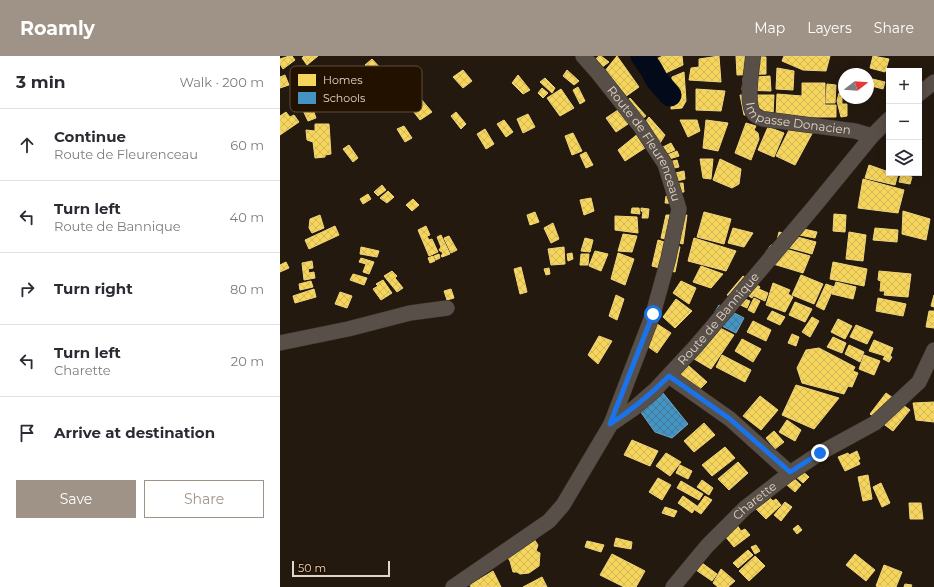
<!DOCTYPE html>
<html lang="en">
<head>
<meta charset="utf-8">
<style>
  :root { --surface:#fff; --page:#f2f2f3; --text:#2b2b33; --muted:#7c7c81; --line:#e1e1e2; --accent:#9f9387 }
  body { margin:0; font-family:Montserrat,sans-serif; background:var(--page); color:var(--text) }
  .controls { position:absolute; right:12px; top:12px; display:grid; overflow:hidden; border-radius:0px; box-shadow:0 2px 10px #0003 }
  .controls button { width:36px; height:36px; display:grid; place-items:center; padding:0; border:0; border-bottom:1px solid var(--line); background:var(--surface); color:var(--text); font:20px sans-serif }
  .compass { position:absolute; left:558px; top:12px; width:36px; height:36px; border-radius:50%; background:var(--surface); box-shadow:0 2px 10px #0003; rotate:73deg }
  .scale { position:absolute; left:12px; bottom:10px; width:98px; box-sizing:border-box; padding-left:4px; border:2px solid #e1d4c8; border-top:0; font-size:11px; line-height:14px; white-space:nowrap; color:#e1d4c8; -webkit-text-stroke:3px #231100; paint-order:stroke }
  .stop { position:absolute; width:12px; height:12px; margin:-9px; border:3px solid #1a73e8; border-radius:50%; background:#fff }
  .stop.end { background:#1a73e8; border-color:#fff; box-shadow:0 1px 4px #0008 }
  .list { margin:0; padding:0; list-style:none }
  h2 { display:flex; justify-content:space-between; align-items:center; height:52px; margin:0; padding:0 16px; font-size:17px }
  h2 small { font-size:13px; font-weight:400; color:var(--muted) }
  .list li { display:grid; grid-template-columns:26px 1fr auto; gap:12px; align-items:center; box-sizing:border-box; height:72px; padding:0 16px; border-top:1px solid var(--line) }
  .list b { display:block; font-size:15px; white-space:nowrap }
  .list p { margin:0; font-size:13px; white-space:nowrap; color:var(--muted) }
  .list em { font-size:13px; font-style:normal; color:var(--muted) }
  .actions { display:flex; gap:8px; padding:12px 16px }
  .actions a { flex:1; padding:9px 0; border:1px solid var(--accent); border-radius:0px; text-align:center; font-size:14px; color:var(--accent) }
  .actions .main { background:var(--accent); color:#fff }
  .icon { flex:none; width:22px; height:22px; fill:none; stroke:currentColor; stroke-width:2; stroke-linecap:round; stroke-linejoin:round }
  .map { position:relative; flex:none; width:654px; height:531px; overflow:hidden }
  header { display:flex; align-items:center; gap:24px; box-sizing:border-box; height:56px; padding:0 20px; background:var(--accent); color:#fff }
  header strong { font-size:19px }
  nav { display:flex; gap:22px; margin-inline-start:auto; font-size:14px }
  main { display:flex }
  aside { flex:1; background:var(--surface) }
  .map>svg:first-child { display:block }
</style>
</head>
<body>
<header>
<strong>Roamly</strong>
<nav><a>Map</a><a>Layers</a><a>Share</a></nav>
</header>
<main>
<aside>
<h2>3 min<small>Walk · 200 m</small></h2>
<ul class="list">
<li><svg class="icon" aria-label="ahead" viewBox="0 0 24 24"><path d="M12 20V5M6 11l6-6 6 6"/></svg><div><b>Continue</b><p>Route de Fleurenceau</p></div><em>60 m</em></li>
<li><svg class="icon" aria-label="left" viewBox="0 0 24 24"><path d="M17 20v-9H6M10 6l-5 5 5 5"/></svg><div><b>Turn left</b><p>Route de Bannique</p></div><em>40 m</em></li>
<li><svg class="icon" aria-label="right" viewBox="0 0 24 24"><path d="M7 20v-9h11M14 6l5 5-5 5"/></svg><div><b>Turn right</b></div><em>80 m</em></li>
<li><svg class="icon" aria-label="left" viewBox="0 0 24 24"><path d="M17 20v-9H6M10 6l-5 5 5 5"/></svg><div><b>Turn left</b><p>Charette</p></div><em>20 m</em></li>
<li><svg class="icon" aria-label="arrive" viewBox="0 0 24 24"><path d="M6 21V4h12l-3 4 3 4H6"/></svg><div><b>Arrive at destination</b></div></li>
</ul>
<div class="actions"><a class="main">Save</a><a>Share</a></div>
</aside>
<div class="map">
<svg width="654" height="531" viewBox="0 0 654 531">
  <defs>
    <pattern id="homes-cross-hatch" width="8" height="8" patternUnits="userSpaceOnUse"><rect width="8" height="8" fill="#f6d55c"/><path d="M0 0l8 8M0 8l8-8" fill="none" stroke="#d2b756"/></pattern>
    <pattern id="schools-cross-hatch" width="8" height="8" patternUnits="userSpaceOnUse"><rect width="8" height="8" fill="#4393c3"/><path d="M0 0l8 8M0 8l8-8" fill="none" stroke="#437a9a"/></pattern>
  </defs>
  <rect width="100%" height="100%" fill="#24190e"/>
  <g fill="url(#homes-cross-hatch)" stroke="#f0d57c">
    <polygon points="9,0 12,0 15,4 3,13 0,8 0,3"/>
    <polygon points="24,0 38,0 27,9 22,2"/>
    <polygon points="319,0 321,0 329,6 317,15 310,8"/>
    <polygon points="337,0 359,31 338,46 320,21"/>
    <polygon points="383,0 402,0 403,9 377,21 372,5"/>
    <polygon points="439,0 441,26 409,24 411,12 419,11 419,3"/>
    <polygon points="456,0 486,1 486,18 457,19"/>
    <polygon points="504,0 550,0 546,15 523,14 502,5"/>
    <polygon points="593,0 609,3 605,16 590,12"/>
    <polygon points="92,3 104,16 97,22 85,9"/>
    <polygon points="497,12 514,15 513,34 496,33"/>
    <polygon points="183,14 192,25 183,32 173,21"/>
    <polygon points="287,14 299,25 294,29 283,20"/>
    <polygon points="404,16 406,45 402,52 391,53 392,21"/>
    <polygon points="5,19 9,29 0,32 0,21"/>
    <polygon points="238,19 250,34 243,38 232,27"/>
    <polygon points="490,20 491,35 462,34 463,22"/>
    <polygon points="265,22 275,32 272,37 260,26"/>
    <polygon points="588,22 605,26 603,33 588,29"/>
    <polygon points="522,27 545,27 545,49 556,49 556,61 496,61 497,38 522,40"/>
    <polygon points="547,28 556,29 555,47 546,47"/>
    <polygon points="298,31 305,45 300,48 293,34"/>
    <polygon points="262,32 268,37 263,42 258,37"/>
    <polygon points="281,33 294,52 280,60 267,42"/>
    <polygon points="416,33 445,35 441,55 416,54"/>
    <polygon points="559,37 562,37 562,48 567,48 567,60 561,61 557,45"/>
    <polygon points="28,39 36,62 28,65 19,46"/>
    <polygon points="460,39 494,39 493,59 464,59"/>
    <polygon points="350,42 366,60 359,65 345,47"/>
    <polygon points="141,43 152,56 140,64 130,51"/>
    <polygon points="341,52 351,66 336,76 326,62"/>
    <polygon points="6,56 10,61 14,59 19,66 0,79 0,60"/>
    <polygon points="176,56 186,68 181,73 171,60"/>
    <polygon points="248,58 255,71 243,77 237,63"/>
    <polygon points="369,61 385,79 377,92 361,71"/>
    <polygon points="224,64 233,76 226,81 217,68"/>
    <polygon points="400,64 417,64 420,75 408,81"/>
    <polygon points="426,64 448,67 438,95 423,92"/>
    <polygon points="466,67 476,70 474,74 478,77 479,83 471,104 455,97"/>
    <polygon points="35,68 49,68 51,98 45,99 45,101 35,102 33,86 27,84 26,74 35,75"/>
    <polygon points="124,70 132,82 125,86 117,73"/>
    <polygon points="511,70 534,74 515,109 496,100"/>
    <polygon points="488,71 504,77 494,101 478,94"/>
    <polygon points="205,73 214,88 206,93 197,78"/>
    <polygon points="293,77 302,95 292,99 285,80"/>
    <polygon points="359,77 368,90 345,105 338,94"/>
    <polygon points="391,87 395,94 383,99 379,93"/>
    <polygon points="69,89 78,102 73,106 63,93"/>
    <polygon points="397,95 399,100 383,105 382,101"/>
    <polygon points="306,96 313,109 306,112 300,99"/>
    <polygon points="420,103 433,103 431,123 423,122"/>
    <polygon points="440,103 461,113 459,128 452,132 433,124"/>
    <polygon points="397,104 399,111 386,114 385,107"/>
    <polygon points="589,109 609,116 609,117 618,118 615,129 585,122"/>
    <polygon points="404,115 405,123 393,126 391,118"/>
    <polygon points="621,118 632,121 630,128 619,126"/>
    <polygon points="583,123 624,134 618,157 578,152"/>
    <polygon points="403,127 404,136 388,137 388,128"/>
    <polygon points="102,129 106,134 98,140 94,136"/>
    <polygon points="108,135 114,141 107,147 100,142"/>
    <polygon points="88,138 91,143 83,148 80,143"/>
    <polygon points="386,140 403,141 402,148 385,147"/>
    <polygon points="311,142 314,155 304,159 300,144"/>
    <polygon points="133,143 139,149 132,155 126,149"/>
    <polygon points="352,152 359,152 360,158 351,157"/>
    <polygon points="361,152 369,153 368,162 362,162 363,156 361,155"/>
    <polygon points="623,155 650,163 646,184 622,178"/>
    <polygon points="255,156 259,166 250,169 247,159"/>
    <polygon points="424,156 451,163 444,188 417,181"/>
    <polygon points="554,158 566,159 565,176 553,175"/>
    <polygon points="40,159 44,172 32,177 29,172 30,163"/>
    <polygon points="386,159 407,159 403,188 381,182"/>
    <polygon points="335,160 357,161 358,177 335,174"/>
    <polygon points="273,167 279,183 271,187 264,172"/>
    <polygon points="55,170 59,179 29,193 25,184"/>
    <polygon points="146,170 150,179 147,180 149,184 152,183 158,196 149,200 138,174"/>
    <polygon points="515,171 537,176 535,182 514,178"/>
    <polygon points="453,172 473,177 464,191 448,187"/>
    <polygon points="595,172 618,174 617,186 593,184"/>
    <polygon points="499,176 536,186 532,198 499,189 497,184"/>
    <polygon points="569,176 586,179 583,205 566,203"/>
    <polygon points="343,178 357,180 352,196 338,195"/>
    <polygon points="161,179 170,198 162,201 161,200 163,197 159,194 161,191 157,181"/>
    <polygon points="169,180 177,194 171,197 164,182"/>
    <polygon points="305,182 313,184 310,196 301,195"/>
    <polygon points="414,182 456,195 446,215 408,205"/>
    <polygon points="378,184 400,191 395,216 372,210"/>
    <polygon points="491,189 530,200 523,217 480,204"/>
    <polygon points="81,191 99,195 97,201 80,198"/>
    <polygon points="284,191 285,208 271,209 268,193"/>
    <polygon points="315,195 328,198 321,215 309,210"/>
    <polygon points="292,197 293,203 288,205 287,198"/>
    <polygon points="338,197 354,203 345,229 331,223"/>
    <polygon points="159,198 160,202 156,204 154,200"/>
    <polygon points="301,198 309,198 308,209 300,209"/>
    <polygon points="153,200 155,205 150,207 148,202"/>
    <polygon points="81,202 94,206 89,218 83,216 86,208 79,206"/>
    <polygon points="32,205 33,212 28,213 29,217 34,216 35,222 24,224 22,207"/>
    <polygon points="6,206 9,212 0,216 0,209"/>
    <polygon points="553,206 587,213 584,230 550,223"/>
    <polygon points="421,210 443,218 431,232 413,226"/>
    <polygon points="241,211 247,236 240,238 234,213"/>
    <polygon points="269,212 270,218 266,219 264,213"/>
    <polygon points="112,215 117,220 115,222 123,232 117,236 104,220"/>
    <polygon points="599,215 631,218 628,241 604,239 605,235 600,235 601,225 598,224"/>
    <polygon points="73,218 87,222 84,229 70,224"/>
    <polygon points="521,219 543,228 534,248 512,239"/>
    <polygon points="463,220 480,231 472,242 461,235 454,242 447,239"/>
    <polygon points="103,224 112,237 101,244 93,233 98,230 96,228"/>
    <polygon points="31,225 33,231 20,234 19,228"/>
    <polygon points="401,225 416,232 409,248 393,237"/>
    <polygon points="556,226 576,231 573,243 552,238"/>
    <polygon points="493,227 510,234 508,238 513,241 505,256 486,249"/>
    <polygon points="546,228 554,231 544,254 536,250"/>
    <polygon points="34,233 36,241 15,247 13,240"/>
    <polygon points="171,233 174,242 167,244 164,235"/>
    <polygon points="479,233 488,237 485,245 474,240"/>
    <polygon points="60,236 72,240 67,252 55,248"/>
    <polygon points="336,239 344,243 337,264 329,260"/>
    <polygon points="654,239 654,251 651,250"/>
    <polygon points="457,240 470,245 467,252 454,246"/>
    <polygon points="474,242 480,245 474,257 468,254"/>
    <polygon points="598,242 626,248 623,260 596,255"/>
    <polygon points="396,243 412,255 395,272 383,261"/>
    <polygon points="515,246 532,253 525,266 509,259"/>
    <polygon points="492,255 505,261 500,269 487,263"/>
    <polygon points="649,255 654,255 654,272 646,271"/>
    <polygon points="532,261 539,265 530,281 522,276"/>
    <polygon points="558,263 572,270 565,283 551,276"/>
    <polygon points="473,265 491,274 486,285 467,276"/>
    <polygon points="374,266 391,277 377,297 360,285"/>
    <polygon points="428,266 454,279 431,313 404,297"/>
    <polygon points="576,269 593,276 587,288 570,281"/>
    <polygon points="512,278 519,281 516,290 508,287"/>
    <polygon points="319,280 332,285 318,308 308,299"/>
    <polygon points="553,281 566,287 562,297 547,291"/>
    <polygon points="462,283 481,293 473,306 455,295"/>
    <polygon points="594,284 613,292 610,300 612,301 609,306 603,303 605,300 589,295"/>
    <polygon points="569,289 584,296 580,306 565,298"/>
    <polygon points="539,292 575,311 573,315 578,317 572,331 568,330 564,338 522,327 517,312 526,294"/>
    <polygon points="442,299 471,314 465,326 436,311"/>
    <polygon points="584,299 600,305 594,319 579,313"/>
    <polygon points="401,303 427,326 414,339 388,316"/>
    <polygon points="516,329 559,342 534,373 502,359"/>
    <polygon points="606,337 630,354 613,375 590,358"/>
    <polygon points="480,340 498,354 481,374 463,360"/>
    <polygon points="654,346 654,366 636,364 633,347"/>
    <polygon points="507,364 521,374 515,385 499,376"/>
    <polygon points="424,367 435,379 414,396 404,385"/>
    <polygon points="494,375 504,386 495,393 486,382"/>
    <polygon points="352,384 378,395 370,410 344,399"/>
    <polygon points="445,391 455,402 432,420 422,409"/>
    <polygon points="577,395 580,403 578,404 580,408 565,415 558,401 568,397 569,399"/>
    <polygon points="386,397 401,406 390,420 376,410"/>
    <polygon points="458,406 468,417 449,434 438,423"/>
    <polygon points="513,407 529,421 523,427 507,413"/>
    <polygon points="400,409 412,415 408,423 396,417"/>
    <polygon points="506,415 521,429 515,436 499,422"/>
    <polygon points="588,419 592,443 583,445 578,421"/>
    <polygon points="378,422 391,429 382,444 369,436"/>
    <polygon points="422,424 433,432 429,439 417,431"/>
    <polygon points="401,425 423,438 419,444 397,432"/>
    <polygon points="601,427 610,447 602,451 593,431"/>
    <polygon points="485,437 493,445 496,443 501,449 486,463 470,447"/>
    <polygon points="403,440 417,450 412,457 398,447"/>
    <polygon points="425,440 432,444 421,458 415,454"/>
    <polygon points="505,446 512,451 501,465 494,459"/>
    <polygon points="629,447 641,447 643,463 630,463"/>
    <polygon points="385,451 397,455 394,461 382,457"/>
    <polygon points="457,469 461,475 465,473 470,479 454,491 444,479"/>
    <polygon points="518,469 522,474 517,478 513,473"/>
    <polygon points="336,482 352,486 351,493 334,490"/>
    <polygon points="254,483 258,489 256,495 260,497 259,510 249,517 240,518 237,516 233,516 230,505 228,502 230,495 238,496 241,491"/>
    <polygon points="307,485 324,489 321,496 305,491"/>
    <polygon points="476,489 480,495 475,498 471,491"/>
    <polygon points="468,494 473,499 458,512 453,507"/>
    <polygon points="332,498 365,515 356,531 344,531 320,519"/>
    <polygon points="575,498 595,514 586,525 566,509"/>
    <polygon points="475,500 485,510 469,525 459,515"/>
    <polygon points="422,507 437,518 432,525 416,514"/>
    <polygon points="604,509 622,516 616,531 599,531 596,530"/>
    <polygon points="441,513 455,525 448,531 438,531 433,527"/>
    <polygon points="213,515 221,531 191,531 190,529"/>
    <polygon points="262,521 267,531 243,531"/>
    <polygon points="625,528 632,529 631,531 624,531"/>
  </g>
  <g fill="url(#schools-cross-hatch)" stroke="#72a6c4">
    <polygon points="439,249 464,262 456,277 430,264"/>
    <polygon points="383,337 408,368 392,382 375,376 360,355"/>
  </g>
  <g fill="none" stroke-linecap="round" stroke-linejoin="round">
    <polyline stroke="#030a1a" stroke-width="23" points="362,0 371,13 377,24 390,39"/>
    <defs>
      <g id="minor">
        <path id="s1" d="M303,0l15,17 42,53 25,38 14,45 -11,51 -15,54 -42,110"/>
        <path id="s2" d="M473,0c-1,14 -8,47 1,58 2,2 6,4 9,5l92,12 17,5"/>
        <polyline points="639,38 654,26"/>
        <polyline points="0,287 68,273 130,257 167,252"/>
        <polyline points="389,320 450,363 510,417"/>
        <path id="s3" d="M173,531l96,-66 14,-16 48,-81 22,-15 22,-19 40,-43 118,-139 59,-72 17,-17"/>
        <path id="s4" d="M393,531l34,-41 38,-38 45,-35 30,-20 55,-30 44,-41 15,-32"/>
      </g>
    </defs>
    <use href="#minor" stroke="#3c332c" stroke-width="16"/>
    <use href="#minor" stroke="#585048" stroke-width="15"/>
  </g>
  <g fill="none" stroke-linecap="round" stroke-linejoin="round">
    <path stroke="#1a73e8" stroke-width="5" d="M373,258l-43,110c22,-14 41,-30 59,-48l61,43 60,53 30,-19"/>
  </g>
  <g text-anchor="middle" stroke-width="4" stroke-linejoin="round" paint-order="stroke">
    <g font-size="12" fill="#e1d4c8" stroke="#231100">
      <text dy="4" stroke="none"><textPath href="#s2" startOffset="102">Impasse Donacien</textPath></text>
      <text dy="4" stroke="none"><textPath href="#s1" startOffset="108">Route de Fleurenceau</textPath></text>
      <text dy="4" stroke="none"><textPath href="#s3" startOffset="383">Route de Bannique</textPath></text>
      <text dy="4" stroke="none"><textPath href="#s4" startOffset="119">Charette</textPath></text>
    </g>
  </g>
  <rect x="10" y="10" width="132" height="46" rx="6" fill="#231100" stroke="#5c4c3c" stroke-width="1"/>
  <rect x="18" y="18" width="18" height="12" fill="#f6d55c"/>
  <rect x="18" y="36" width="18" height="12" fill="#4393c3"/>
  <g font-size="11" fill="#e1d4c8">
    <text x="43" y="28">Homes</text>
    <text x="43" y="46">Schools</text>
  </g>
</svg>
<div class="controls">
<button>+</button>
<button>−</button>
<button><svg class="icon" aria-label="layers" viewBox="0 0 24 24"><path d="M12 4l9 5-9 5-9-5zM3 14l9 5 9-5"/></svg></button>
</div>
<svg class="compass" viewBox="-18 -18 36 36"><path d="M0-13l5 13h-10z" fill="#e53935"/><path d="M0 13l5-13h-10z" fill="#7c7c81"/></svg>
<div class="scale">50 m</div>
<div class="stop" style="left:373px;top:258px"></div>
<div class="stop end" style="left:540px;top:397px"></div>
</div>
</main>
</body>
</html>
